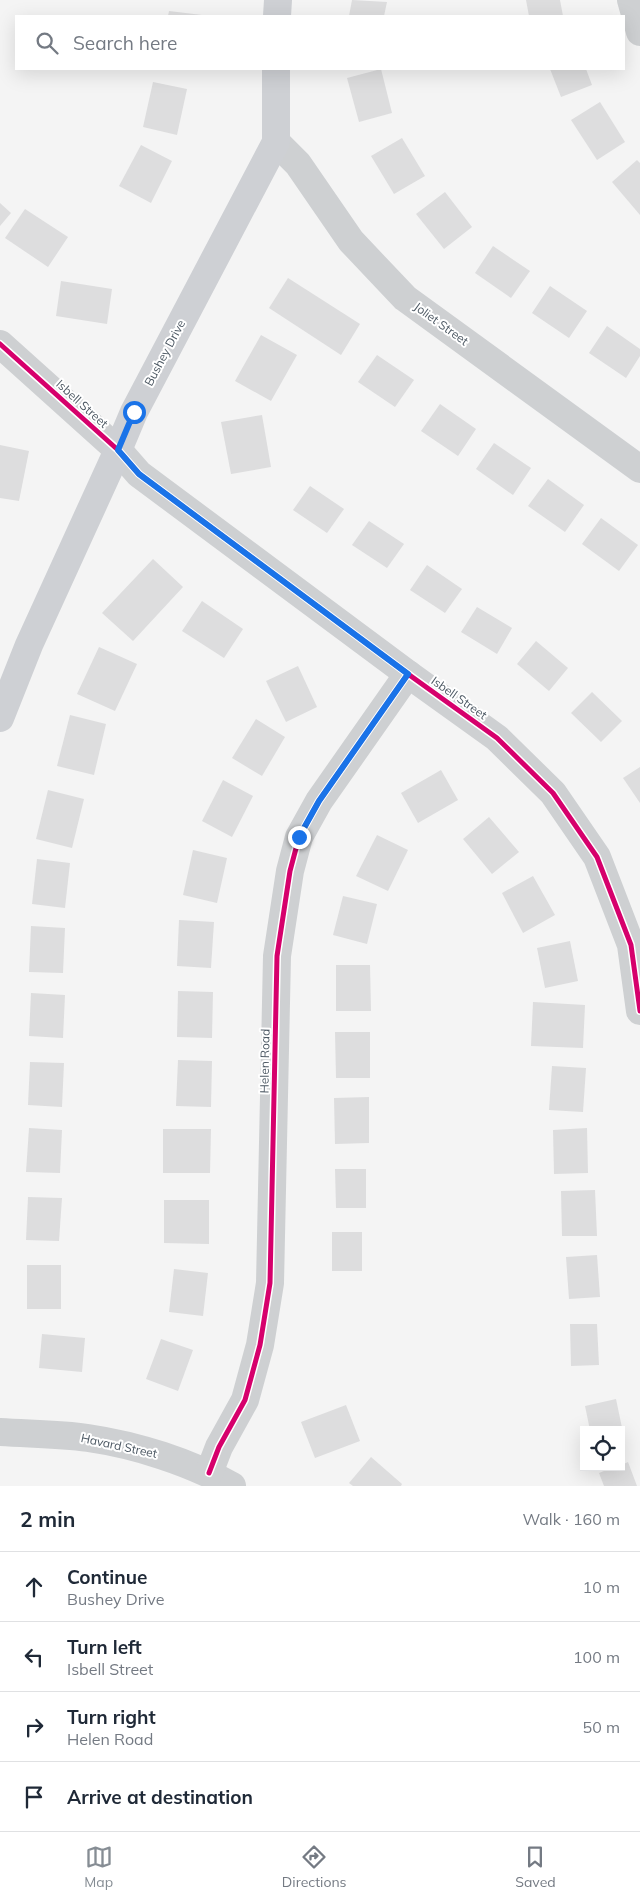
<!DOCTYPE html>
<html lang="en">
<head>
<meta charset="utf-8">
<style>
  :root { --surface:#fff; --page:#f6f6f7; --text:#1f2937; --muted:#747a83; --line:#e0e1e3; --accent:#868d94 }
  body { margin:0; font-family:Mulish,sans-serif; background:var(--page); color:var(--text) }
  .controls { position:absolute; right:15px; bottom:15px; display:grid; overflow:hidden; border-radius:0px; box-shadow:0 5px 20px #0002 }
  .controls button { width:45px; height:45px; display:grid; place-items:center; padding:0; border:0; border-bottom:1px solid var(--line); background:var(--surface); color:var(--text); font:25px sans-serif }
  .stop { position:absolute; width:15px; height:15px; margin:-11px; border:4px solid #1a73e8; border-radius:50%; background:#fff }
  .stop.end { background:#1a73e8; border-color:#fff; box-shadow:0 1px 5px #0008 }
  .list { margin:0; padding:0; list-style:none }
  h2 { display:flex; justify-content:space-between; align-items:center; height:65px; margin:0; padding:0 20px; font-size:21px }
  h2 small { font-size:16px; font-weight:400; color:var(--muted) }
  .list li { display:grid; grid-template-columns:32px 1fr auto; gap:15px; align-items:center; box-sizing:border-box; height:70px; padding:0 20px; border-top:1px solid var(--line) }
  .list b { display:block; font-size:19px; white-space:nowrap }
  .list p { margin:0; font-size:16px; white-space:nowrap; color:var(--muted) }
  .list em { font-size:16px; font-style:normal; color:var(--muted) }
  .icon { flex:none; width:28px; height:28px; fill:none; stroke:currentColor; stroke-width:2; stroke-linecap:round; stroke-linejoin:round }
  .map { position:relative; flex:none; width:640px; height:1486px; overflow:hidden }
  .search { position:absolute; background:var(--surface); box-shadow:0 5px 20px #0002; left:15px; right:15px; top:15px; height:55px; display:flex; align-items:center; gap:12px; box-sizing:border-box; padding:0 18px; border-radius:0px; color:var(--muted); font-size:19px }
  .sheet { height:345px; background:var(--surface) }
  nav { display:flex; justify-content:space-around; align-items:center; box-sizing:border-box; height:70px; border-top:1px solid var(--line); background:var(--surface); font-size:14px; color:var(--muted) }
  nav a { display:grid; justify-items:center; gap:2px }
  nav .on { color:var(--accent) }
  .map>svg:first-child { display:block }
</style>
</head>
<body>
<div class="map">
<svg width="640" height="1486" viewBox="0 0 640 1486">
  <rect width="100%" height="100%" fill="#f4f4f4"/>
  <g fill="#ddddde">
    <polygon points="352,0 387,2 384,16 349,16"/>
    <polygon points="526,0 560,0 563,16 529,16"/>
    <polygon points="169,11 202,15 202,16 168,16"/>
    <polygon points="381,69 392,113 359,122 347,78"/>
    <polygon points="550,69 586,69 592,85 561,97"/>
    <polygon points="153,82 187,89 177,135 143,127"/>
    <polygon points="600,102 625,142 597,160 571,120"/>
    <polygon points="402,138 425,176 394,194 371,156"/>
    <polygon points="141,145 172,161 151,203 119,186"/>
    <polygon points="637,160 640,163 640,215 612,182"/>
    <polygon points="445,192 472,227 444,249 416,214"/>
    <polygon points="0,203 11,213 0,226"/>
    <polygon points="25,209 68,237 48,267 5,238"/>
    <polygon points="493,246 530,271 511,298 475,273"/>
    <polygon points="288,278 360,324 341,355 269,308"/>
    <polygon points="61,281 112,289 107,324 56,316"/>
    <polygon points="550,286 587,311 569,338 532,313"/>
    <polygon points="607,326 640,349 640,356 626,378 589,353"/>
    <polygon points="261,335 297,355 271,401 235,381"/>
    <polygon points="377,355 414,380 395,407 358,382"/>
    <polygon points="440,404 476,429 458,456 421,431"/>
    <polygon points="262,415 271,467 231,474 221,422"/>
    <polygon points="494,443 531,468 513,495 476,469"/>
    <polygon points="0,445 29,451 19,501 0,498"/>
    <polygon points="548,479 584,505 565,532 528,506"/>
    <polygon points="310,486 344,509 327,533 293,510"/>
    <polygon points="601,518 638,545 619,571 582,544"/>
    <polygon points="369,521 404,544 387,568 352,545"/>
    <polygon points="153,559 183,587 133,641 102,613"/>
    <polygon points="427,565 462,589 445,613 410,590"/>
    <polygon points="202,601 243,629 224,658 182,631"/>
    <polygon points="477,607 512,628 497,654 461,632"/>
    <polygon points="536,641 568,668 549,691 517,664"/>
    <polygon points="99,647 137,664 115,711 77,694"/>
    <polygon points="298,666 317,707 286,722 266,681"/>
    <polygon points="592,692 622,721 601,742 571,713"/>
    <polygon points="70,715 106,724 94,775 57,766"/>
    <polygon points="256,719 285,737 262,776 232,758"/>
    <polygon points="640,767 640,803 623,778"/>
    <polygon points="441,770 458,800 418,823 401,793"/>
    <polygon points="223,780 253,796 232,837 202,821"/>
    <polygon points="48,790 84,799 72,848 36,839"/>
    <polygon points="489,817 519,852 492,874 463,839"/>
    <polygon points="377,835 408,850 388,891 356,876"/>
    <polygon points="193,850 227,858 217,903 183,895"/>
    <polygon points="37,859 70,863 65,908 32,904"/>
    <polygon points="533,876 555,915 523,933 502,893"/>
    <polygon points="343,896 377,904 367,944 333,935"/>
    <polygon points="179,920 214,922 211,968 177,966"/>
    <polygon points="31,926 65,928 63,973 29,972"/>
    <polygon points="570,941 578,981 545,988 537,948"/>
    <polygon points="336,965 370,965 371,1011 336,1011"/>
    <polygon points="178,991 213,992 212,1038 177,1037"/>
    <polygon points="31,993 65,995 63,1038 29,1036"/>
    <polygon points="533,1002 585,1005 583,1048 531,1046"/>
    <polygon points="335,1032 370,1032 370,1078 336,1078"/>
    <polygon points="178,1060 212,1061 211,1107 176,1106"/>
    <polygon points="30,1062 64,1063 62,1107 28,1105"/>
    <polygon points="552,1066 586,1068 583,1112 549,1110"/>
    <polygon points="369,1097 369,1143 335,1144 334,1098"/>
    <polygon points="29,1128 62,1130 60,1173 26,1172"/>
    <polygon points="587,1128 588,1173 554,1174 553,1130"/>
    <polygon points="163,1129 211,1129 210,1173 163,1173"/>
    <polygon points="335,1169 366,1169 366,1208 336,1208"/>
    <polygon points="595,1190 597,1236 562,1236 561,1191"/>
    <polygon points="28,1197 62,1198 59,1241 26,1240"/>
    <polygon points="164,1200 209,1200 209,1244 164,1243"/>
    <rect x="332" y="1232" width="30" height="39"/>
    <polygon points="597,1255 600,1297 569,1299 566,1257"/>
    <rect x="27" y="1265" width="34" height="44"/>
    <polygon points="174,1269 208,1273 203,1316 169,1312"/>
    <polygon points="570,1324 597,1324 599,1365 571,1366"/>
    <polygon points="42,1334 85,1338 82,1372 39,1368"/>
    <polygon points="161,1339 193,1350 178,1391 146,1379"/>
    <polygon points="616,1399 625,1442 621,1443 621,1430 590,1430 585,1406"/>
    <polygon points="346,1405 360,1441 315,1458 301,1422"/>
    <polygon points="371,1457 402,1484 401,1486 353,1486 349,1483"/>
    <polygon points="628,1462 637,1486 604,1486 599,1473 614,1467 621,1467 621,1465"/>
  </g>
  <g fill="none" stroke-linecap="round" stroke-linejoin="round">
    <g stroke="#ced0d2" stroke-width="28">
      <polyline points="631,0 640,32"/>
      <polyline points="276,142 298,164 351,241 405,298 640,469"/>
      <polyline points="0,344 118,450 139,474 408,674 497,738 553,793 597,857 631,945 640,1011"/>
      <path d="M0,1432c29,2 59,2 88,6 48,7 102,24 144,48"/>
      <polyline points="209,1473 219,1447 245,1400 260,1345 270,1283 277,956 290,871 299,837 319,801 408,674"/>
    </g>
    <g stroke="#ced0d4" stroke-width="28">
      <polyline points="277,16 278,0"/>
      <polyline points="0,718 29,645 118,450 134,412 276,142 276,69"/>
    </g>
    <defs>
      <g id="cycleway">
        <polyline points="0,344 118,450 139,474 408,674 497,738 553,793 597,857 631,945 640,1011"/>
        <polyline points="209,1473 219,1447 245,1400 260,1345 270,1283 277,956 290,871 299,837 319,801 408,674"/>
      </g>
    </defs>
    <use href="#cycleway" stroke="#fff" stroke-width="8"/>
    <use href="#cycleway" stroke="#d6006c" stroke-width="5"/>
  </g>
  <g fill="none" stroke-linecap="round" stroke-linejoin="round">
    <polyline stroke="#1a73e8" stroke-width="6" points="134,412 118,450 139,474 408,674 319,801 299,837"/>
  </g>
  <g text-anchor="middle" stroke-width="4" stroke-linejoin="round" paint-order="stroke">
    <g font-size="12" fill="#4a5661" stroke="#fff">
      <text transform="translate(441 324) rotate(36)" y="4">Joliet Street</text>
      <text transform="translate(165 353) rotate(-62)" y="4">Bushey Drive</text>
      <text transform="translate(82 404) rotate(42)" y="4">Isbell Street</text>
      <text transform="translate(459 698) rotate(35)" y="4">Isbell Street</text>
      <text transform="translate(265 1061) rotate(-89)" y="4">Helen Road</text>
      <text transform="translate(119 1446) rotate(12)" y="4">Havard Street</text>
    </g>
  </g>
</svg>
<div class="controls">
<button><svg class="icon" aria-label="locate" viewBox="0 0 24 24"><circle cx="12" cy="12" r="6"/><path d="M12 2v4M12 18v4M2 12h4M18 12h4"/></svg></button>
</div>
<div class="stop" style="left:134px;top:412px"></div>
<div class="stop end" style="left:299px;top:837px"></div>
<div class="search"><svg class="icon" aria-label="search" viewBox="0 0 24 24"><circle cx="10" cy="10" r="6"/><path d="M15 15l6 6"/></svg>Search here</div>
</div>
<section class="sheet">
<h2>2 min<small>Walk · 160 m</small></h2>
<ul class="list">
<li><svg class="icon" aria-label="ahead" viewBox="0 0 24 24"><path d="M12 20V5M6 11l6-6 6 6"/></svg><div><b>Continue</b><p>Bushey Drive</p></div><em>10 m</em></li>
<li><svg class="icon" aria-label="left" viewBox="0 0 24 24"><path d="M17 20v-9H6M10 6l-5 5 5 5"/></svg><div><b>Turn left</b><p>Isbell Street</p></div><em>100 m</em></li>
<li><svg class="icon" aria-label="right" viewBox="0 0 24 24"><path d="M7 20v-9h11M14 6l5 5-5 5"/></svg><div><b>Turn right</b><p>Helen Road</p></div><em>50 m</em></li>
<li><svg class="icon" aria-label="arrive" viewBox="0 0 24 24"><path d="M6 21V4h12l-3 4 3 4H6"/></svg><div><b>Arrive at destination</b></div></li>
</ul>
</section>
<nav>
<a class="on"><svg class="icon" aria-label="map" viewBox="0 0 24 24"><path d="M3 6l6-2 6 2 6-2v14l-6 2-6-2-6 2zM9 4v14M15 6v14"/></svg>Map</a>
<a><svg class="icon" aria-label="directions" viewBox="0 0 24 24"><path d="M12 3l9 9-9 9-9-9zM9 14v-3h6M13 9l2 2-2 2"/></svg>Directions</a>
<a><svg class="icon" aria-label="saved" viewBox="0 0 24 24"><path d="M7 4h10v16l-5-4-5 4z"/></svg>Saved</a>
</nav>
</body>
</html>
